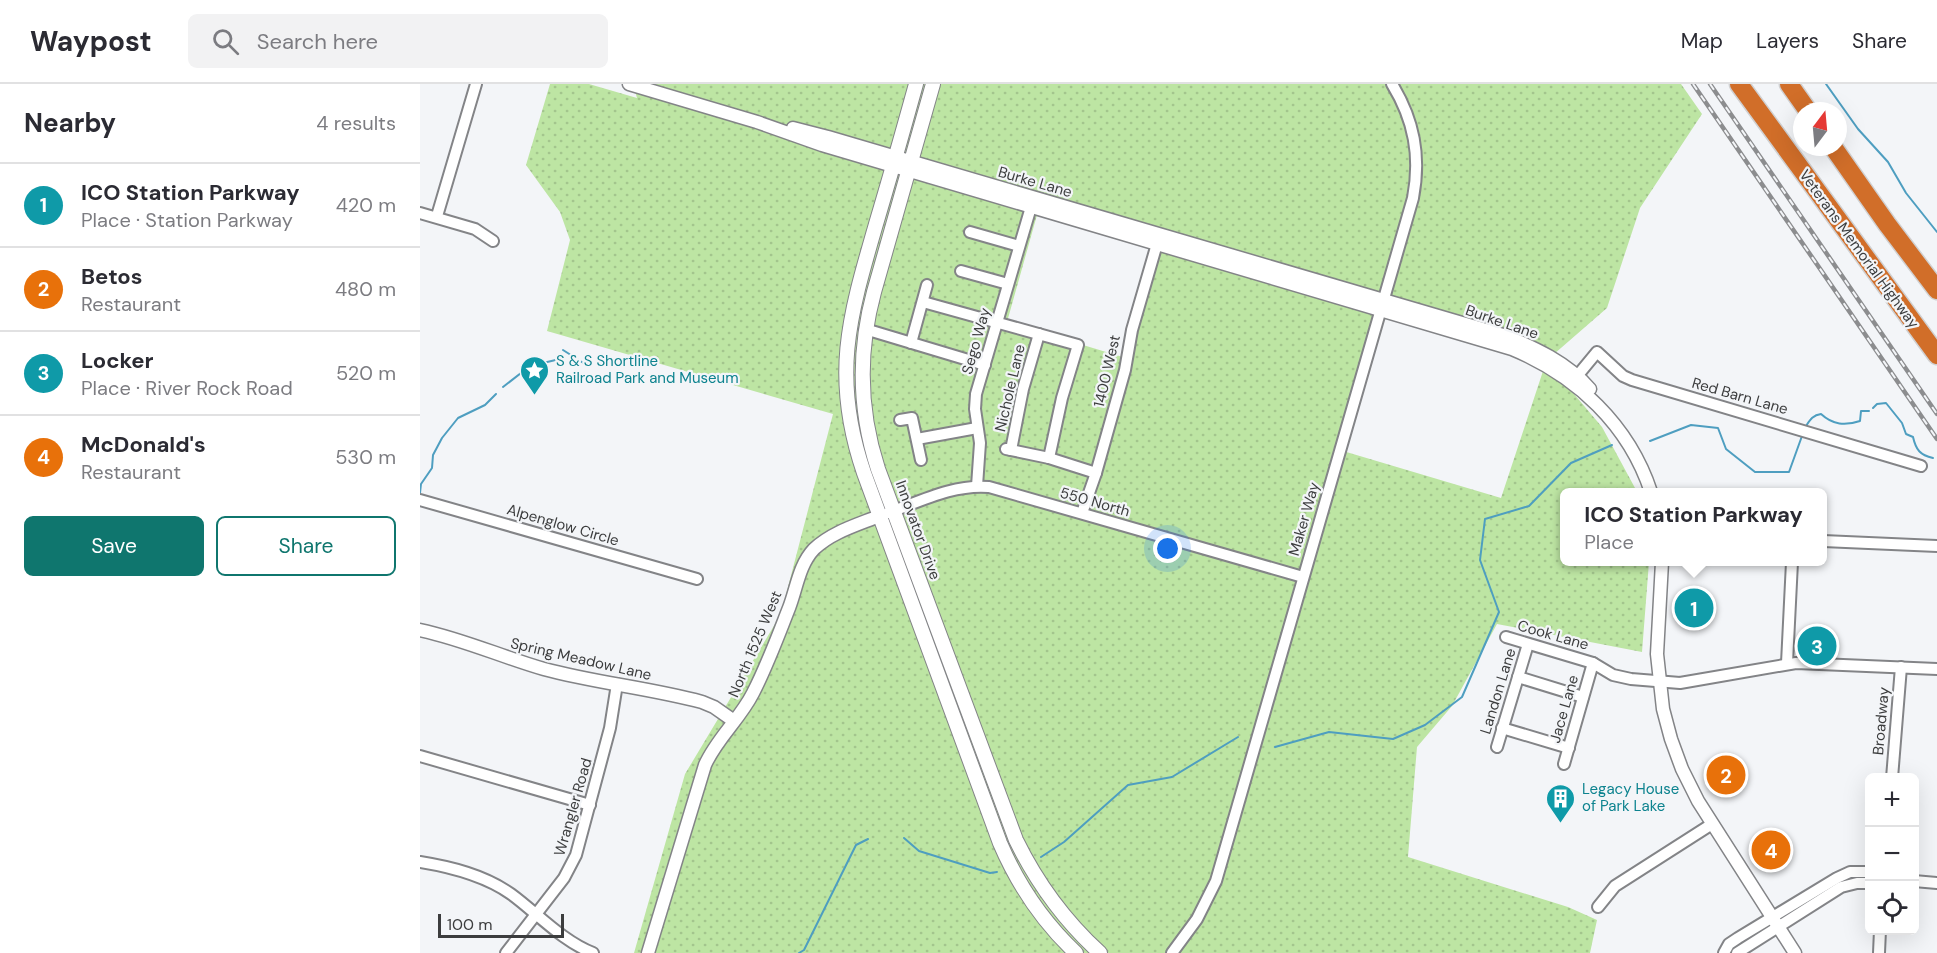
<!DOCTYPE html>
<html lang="en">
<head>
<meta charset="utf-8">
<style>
  :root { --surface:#fff; --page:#f2f2f3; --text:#2b2b33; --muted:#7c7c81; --line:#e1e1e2; --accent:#0f766e }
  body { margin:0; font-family:"DM Sans",sans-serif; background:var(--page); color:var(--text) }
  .controls { position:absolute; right:18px; bottom:18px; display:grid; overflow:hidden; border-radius:9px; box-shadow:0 6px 24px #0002 }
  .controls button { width:54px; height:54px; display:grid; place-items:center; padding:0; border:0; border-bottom:2px solid var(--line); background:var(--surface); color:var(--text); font:30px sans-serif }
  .compass { position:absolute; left:1373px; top:18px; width:54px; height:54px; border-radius:50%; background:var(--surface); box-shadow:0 6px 24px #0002; rotate:16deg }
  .scale { position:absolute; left:18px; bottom:15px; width:126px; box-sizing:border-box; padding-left:6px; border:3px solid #3c3d3e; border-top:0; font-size:16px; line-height:21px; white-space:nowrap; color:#3c3d3e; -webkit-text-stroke:4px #f3f5f8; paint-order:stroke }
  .you { position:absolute; left:748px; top:465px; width:21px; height:21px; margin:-15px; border:4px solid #fff; border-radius:50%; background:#1a73e8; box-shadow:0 0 0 9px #1a73e833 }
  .badge { display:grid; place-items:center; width:39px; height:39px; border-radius:50%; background:var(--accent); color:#fff; font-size:20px; font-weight:700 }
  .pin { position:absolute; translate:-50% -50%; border:3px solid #fff; box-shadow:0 2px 6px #0006 }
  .popup { position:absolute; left:1140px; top:404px; width:267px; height:78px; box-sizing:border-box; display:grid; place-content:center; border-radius:9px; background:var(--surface); filter:drop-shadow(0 2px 4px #0005); font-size:20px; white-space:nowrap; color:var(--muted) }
  .popup b { font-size:22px; color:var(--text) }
  .popup::after { content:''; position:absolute; left:50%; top:100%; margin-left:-12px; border:12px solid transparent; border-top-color:var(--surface) }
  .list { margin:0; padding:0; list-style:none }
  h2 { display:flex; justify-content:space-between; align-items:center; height:78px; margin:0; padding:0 24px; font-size:26px }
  h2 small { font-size:20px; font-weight:400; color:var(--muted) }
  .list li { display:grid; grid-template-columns:39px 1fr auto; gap:18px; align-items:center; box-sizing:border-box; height:84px; padding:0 24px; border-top:2px solid var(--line) }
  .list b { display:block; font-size:22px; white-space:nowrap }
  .list p { margin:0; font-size:20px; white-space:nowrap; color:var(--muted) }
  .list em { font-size:20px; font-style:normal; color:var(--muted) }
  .actions { display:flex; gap:12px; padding:18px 24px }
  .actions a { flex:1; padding:14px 0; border:2px solid var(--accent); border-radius:9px; text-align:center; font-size:21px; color:var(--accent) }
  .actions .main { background:var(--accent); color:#fff }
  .icon { flex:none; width:33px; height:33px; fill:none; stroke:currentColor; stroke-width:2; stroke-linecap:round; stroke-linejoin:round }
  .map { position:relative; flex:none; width:1517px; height:869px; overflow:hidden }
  header { display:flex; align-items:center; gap:36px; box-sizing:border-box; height:84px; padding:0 30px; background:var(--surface); border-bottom:2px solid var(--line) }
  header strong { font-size:28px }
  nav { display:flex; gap:33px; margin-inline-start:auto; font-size:21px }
  .search { width:420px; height:54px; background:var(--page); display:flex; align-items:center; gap:15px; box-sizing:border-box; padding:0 21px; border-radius:9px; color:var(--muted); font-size:22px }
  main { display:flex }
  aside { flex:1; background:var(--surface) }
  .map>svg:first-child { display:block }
</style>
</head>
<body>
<header>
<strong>Waypost</strong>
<div class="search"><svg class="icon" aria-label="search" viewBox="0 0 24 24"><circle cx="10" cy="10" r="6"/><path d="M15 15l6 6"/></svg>Search here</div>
<nav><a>Map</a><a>Layers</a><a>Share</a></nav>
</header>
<main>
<aside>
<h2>Nearby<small>4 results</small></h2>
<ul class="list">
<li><span class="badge" style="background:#0f9aa8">1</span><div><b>ICO Station Parkway</b><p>Place · Station Parkway</p></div><em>420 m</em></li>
<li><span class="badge" style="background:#e8710a">2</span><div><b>Betos</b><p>Restaurant</p></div><em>480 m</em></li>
<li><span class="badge" style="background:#0f9aa8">3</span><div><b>Locker</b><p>Place · River Rock Road</p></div><em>520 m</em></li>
<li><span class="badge" style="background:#e8710a">4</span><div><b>McDonald's</b><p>Restaurant</p></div><em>530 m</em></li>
</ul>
<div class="actions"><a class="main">Save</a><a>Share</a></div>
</aside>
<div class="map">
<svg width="1517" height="869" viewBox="0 0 1517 869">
  <defs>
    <pattern id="grass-dots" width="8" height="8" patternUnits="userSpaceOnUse" patternTransform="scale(1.5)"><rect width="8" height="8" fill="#bde5a3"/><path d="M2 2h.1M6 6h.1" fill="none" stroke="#a3c58d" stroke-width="1.8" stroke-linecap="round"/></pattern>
  </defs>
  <rect width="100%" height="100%" fill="#f3f5f8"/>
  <path fill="url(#grass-dots)" fill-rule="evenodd" d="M130,0h39l48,14 -4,-14h1048l21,30 -62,94 -33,100 -61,53 56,66 33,61 1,4h-71v70h84l-7,90 -145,-28 -45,82 -35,41 -9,110 160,50 29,13 -7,33h-956l51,-179 96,-160 52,-200 -286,-83 23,-91 -10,-28 -34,-47zM617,131l119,34 -30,109 -119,-36zM959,231l167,47 -45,136 -158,-47z"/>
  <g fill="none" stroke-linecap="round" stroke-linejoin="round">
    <g stroke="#4e9ec0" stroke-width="2">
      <polyline points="1406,0 1438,45 1468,78 1486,109 1517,148"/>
      <polyline points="143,266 165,280"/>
      <polyline points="83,303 110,282 140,275"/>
      <path d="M1453,324l4,-4 9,-1 16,20 4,11 7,3c3,13 7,18 20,21"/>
      <path d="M1386,342c4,-6 7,-11 15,-12 12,11 24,12 39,7l1,-10h8"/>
      <polyline points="1230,357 1271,341 1298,344 1306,365 1335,388 1369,388 1382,352"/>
      <polyline points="0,409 1,400 12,384 13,371 22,354 38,334 65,321 76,310"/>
      <polyline points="855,663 909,648 973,655 1005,641 1042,613 1079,528 1060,476 1065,435 1109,422 1151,379 1192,361"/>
      <polyline points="484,754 499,767 570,789 577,788"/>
      <polyline points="621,773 644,758 708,701 752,693 818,653"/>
      <polyline points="379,869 384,866 436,761 448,755"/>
    </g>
    <defs>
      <g id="minor">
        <polyline points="0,129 55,145 73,157"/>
        <polyline points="17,132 56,0"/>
        <polyline points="550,148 599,162"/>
        <polyline points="541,187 588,200"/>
        <polyline points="503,218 658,261 642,314 629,374"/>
        <polyline points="445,245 565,281"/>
        <polyline points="491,259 507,201"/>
        <polyline points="1153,297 1177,268 1203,292 1212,296 1501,382"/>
        <polyline points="480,336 492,334 501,376"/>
        <polyline points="497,355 557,344"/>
        <polyline points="586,365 629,374 676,389"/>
        <polyline points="591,366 603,305 619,250"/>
        <polyline points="557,402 560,359 555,325 556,310 611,123"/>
        <polyline points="0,416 277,495"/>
        <path d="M468,429c33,-12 66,-29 101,-26l314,90"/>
        <polyline points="662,429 676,389 705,286 712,246 739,153"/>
        <polyline points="1403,457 1517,462"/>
        <polyline points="1086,553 1173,579 1193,591 1211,595 1260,599 1376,579 1517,585"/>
        <polyline points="1367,579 1372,478"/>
        <polyline points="1098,593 1163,613"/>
        <polyline points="1082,644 1149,664"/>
        <polyline points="1077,663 1108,560"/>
        <polyline points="0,672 170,721"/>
        <polyline points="1144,680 1173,579"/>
        <polyline points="1472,694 1481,583"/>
        <path d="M0,778c31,5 64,13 91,32 26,19 51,47 82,59"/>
        <polyline points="1494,797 1517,799"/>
        <polyline points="1178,823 1195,802 1292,740"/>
        <polyline points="86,869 144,794 156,771 190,644 197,600"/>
        <path d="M752,869l25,-34 19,-38 197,-683c8,-42 1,-78 -21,-114"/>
        <polyline points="1304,869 1309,860 1318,854 1417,794 1430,788 1450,788"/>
        <polyline points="1317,869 1421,803 1437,799 1450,799"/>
        <polyline points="1459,869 1460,846"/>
      </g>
      <g id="tertiary">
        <path d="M209,0l128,38 65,23 690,204c65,27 117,76 139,143"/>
        <path d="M373,44l35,9 675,198c31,12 65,28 87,54"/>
        <polyline points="1242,478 1237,570 1243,625 1251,655 1262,685 1278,717 1375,869"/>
        <path d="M0,546c43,9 82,27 124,39 52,14 106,19 158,33l12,5 20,14"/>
        <path d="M228,869l57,-188c12,-27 35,-46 48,-72 14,-27 25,-57 36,-85 8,-21 10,-43 25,-59 18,-17 43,-24 65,-33"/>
      </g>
      <g id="secondary">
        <path d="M496,0c-13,47 -26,93 -40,140 -27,93 -45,153 -12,249l136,370c18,42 43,79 76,110"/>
        <path d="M513,0l-59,208c-16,59 -15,119 4,177l138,371c21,43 49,81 84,113"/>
      </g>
      <g id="motorway">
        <polyline points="1319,0 1517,271"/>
        <polyline points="1369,0 1388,27"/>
        <polyline points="1413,63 1467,140 1517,206"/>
      </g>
    </defs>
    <use href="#minor" stroke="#838487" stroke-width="14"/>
    <use href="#tertiary" stroke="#838487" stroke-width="15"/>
    <use href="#secondary" stroke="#838487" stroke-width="16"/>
    <use href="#motorway" stroke="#d0d0d1" stroke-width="21"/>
    <use href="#minor" stroke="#fff" stroke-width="10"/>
    <use href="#tertiary" stroke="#fff" stroke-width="12"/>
    <use href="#secondary" stroke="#fff" stroke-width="14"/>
    <use href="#motorway" stroke="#d16e29" stroke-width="18"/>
    <defs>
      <g id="rail">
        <polyline points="1273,0 1517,355"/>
        <polyline points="1290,0 1517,330"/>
      </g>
    </defs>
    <use href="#rail" stroke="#8c8d8f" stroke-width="4.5"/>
    <use href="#rail" stroke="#f3f5f8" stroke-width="2" stroke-dasharray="7" stroke-linecap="butt"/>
  </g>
  <defs>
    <symbol id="sight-pin" viewBox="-11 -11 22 30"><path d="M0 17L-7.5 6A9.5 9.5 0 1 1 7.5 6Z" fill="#0f9aa8" stroke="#f3f5f8"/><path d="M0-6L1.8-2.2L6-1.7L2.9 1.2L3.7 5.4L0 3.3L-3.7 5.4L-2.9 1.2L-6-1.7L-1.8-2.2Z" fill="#fff"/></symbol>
    <symbol id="building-pin" viewBox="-11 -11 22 30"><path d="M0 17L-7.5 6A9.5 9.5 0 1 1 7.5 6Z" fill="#0f9aa8" stroke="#f3f5f8"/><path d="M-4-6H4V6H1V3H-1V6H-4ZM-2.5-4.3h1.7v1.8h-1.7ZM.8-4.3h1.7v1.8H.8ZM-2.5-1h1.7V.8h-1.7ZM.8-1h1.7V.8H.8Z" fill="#fff"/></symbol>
  </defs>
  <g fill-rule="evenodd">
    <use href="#sight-pin" x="98" y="270" width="33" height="45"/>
    <use href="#building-pin" x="1124" y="698" width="33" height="45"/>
  </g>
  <g text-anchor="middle" stroke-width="4.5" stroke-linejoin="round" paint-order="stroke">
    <g font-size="15" fill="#3c3d3e" stroke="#f3f5f8">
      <text transform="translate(615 98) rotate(16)" y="5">Burke Lane</text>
      <text transform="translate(1439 165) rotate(54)" y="5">Veterans Memorial Highway</text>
      <text transform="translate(1082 238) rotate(19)" y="5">Burke Lane</text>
      <text transform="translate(556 257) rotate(-74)" y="5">Sego Way</text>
      <text transform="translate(687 287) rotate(-77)" y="5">1400 West</text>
      <text transform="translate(590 304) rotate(-77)" y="5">Nichole Lane</text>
      <text transform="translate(1320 312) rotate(16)" y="5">Red Barn Lane</text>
      <text transform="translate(675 418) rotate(16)" y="5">550 North</text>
      <text transform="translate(884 435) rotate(-74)" y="5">Maker Way</text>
      <text transform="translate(143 441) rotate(16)" y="5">Alpenglow Circle</text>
      <text transform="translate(498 446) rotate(70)" y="5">Innovator Drive</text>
      <text transform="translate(1133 551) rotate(16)" y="5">Cook Lane</text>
      <text transform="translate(335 560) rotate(-67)" y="5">North 1525 West</text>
      <text transform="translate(161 575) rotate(13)" y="5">Spring Meadow Lane</text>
      <text transform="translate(1078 607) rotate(-73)" y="5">Landon Lane</text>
      <text transform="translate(1144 625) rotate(-74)" y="5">Jace Lane</text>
      <text transform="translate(1461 637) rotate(-85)" y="5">Broadway</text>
      <text transform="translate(153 723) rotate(-74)" y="5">Wrangler Road</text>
    </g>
    <g font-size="15" fill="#0d838f" stroke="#f3f5f8" text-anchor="start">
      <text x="136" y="282">S &amp; S Shortline<tspan x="136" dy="17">Railroad Park and Museum</tspan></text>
      <text x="1162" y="710">Legacy House<tspan x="1162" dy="17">of Park Lake</tspan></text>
    </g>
  </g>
</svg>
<div class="controls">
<button>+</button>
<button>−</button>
<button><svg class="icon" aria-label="locate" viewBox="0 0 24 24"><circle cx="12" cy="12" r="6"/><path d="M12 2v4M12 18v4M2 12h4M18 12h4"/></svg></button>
</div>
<svg class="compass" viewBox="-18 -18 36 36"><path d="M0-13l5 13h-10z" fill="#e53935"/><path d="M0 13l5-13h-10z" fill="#7c7c81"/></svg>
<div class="scale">100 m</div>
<div class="you"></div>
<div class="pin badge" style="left:1274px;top:524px;background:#0f9aa8">1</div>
<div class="popup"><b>ICO Station Parkway</b>Place</div>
<div class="pin badge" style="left:1306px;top:691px;background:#e8710a">2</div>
<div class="pin badge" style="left:1397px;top:562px;background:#0f9aa8">3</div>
<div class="pin badge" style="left:1351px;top:766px;background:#e8710a">4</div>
</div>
</main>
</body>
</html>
